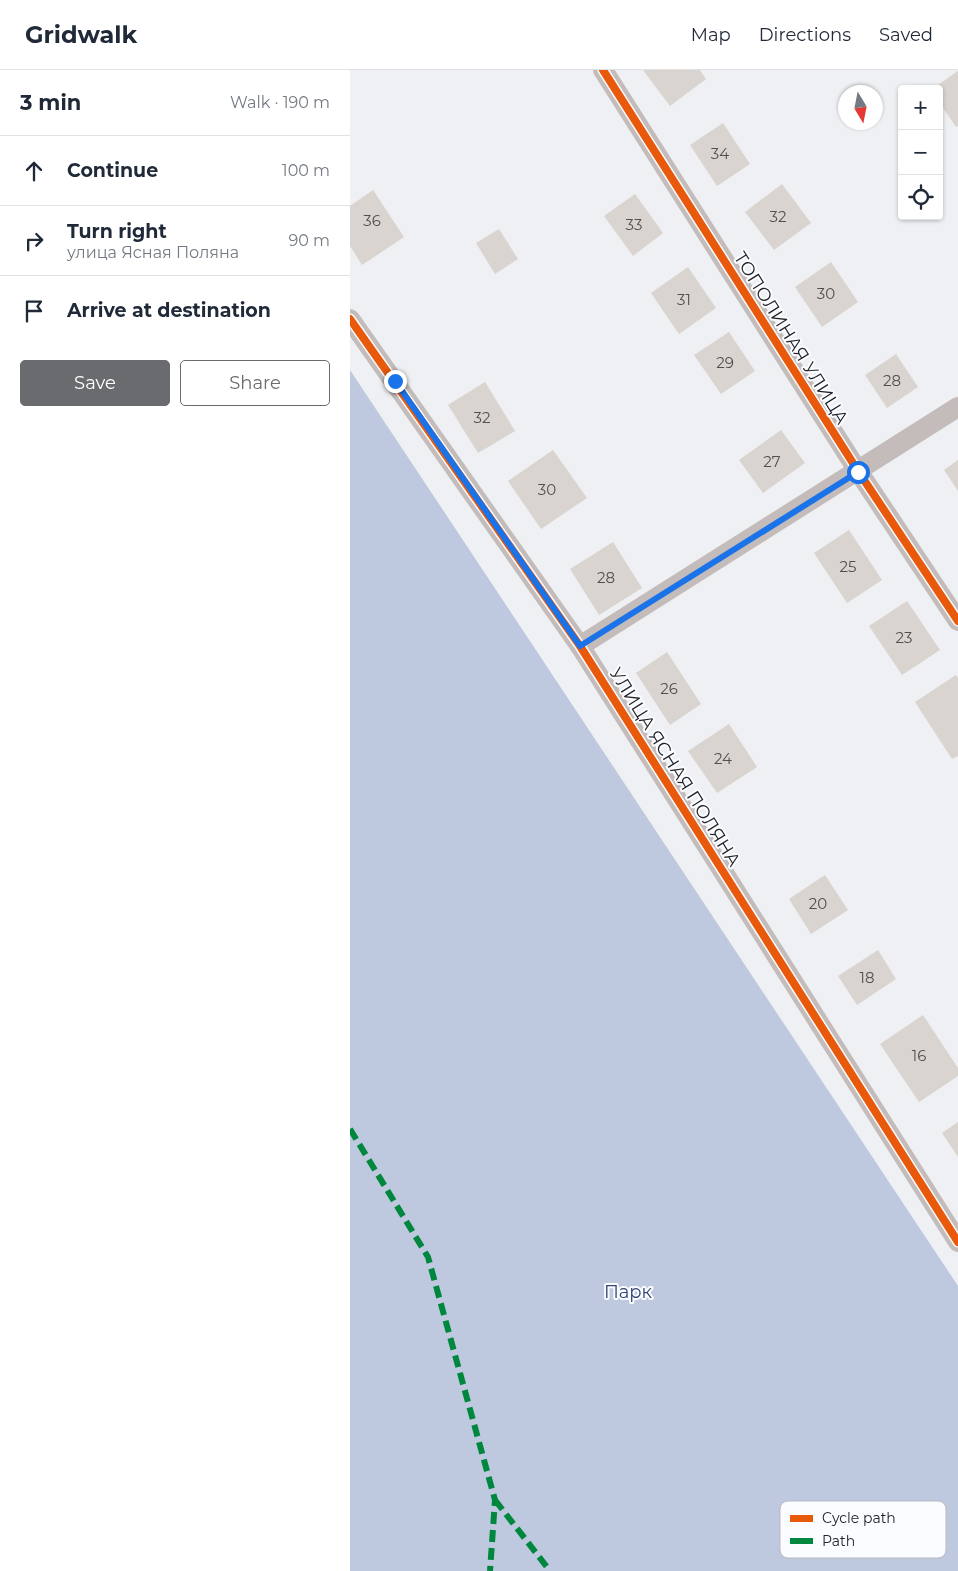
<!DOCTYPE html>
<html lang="en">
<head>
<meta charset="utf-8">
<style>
  :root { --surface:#fff; --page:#f2f2f3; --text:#1f2937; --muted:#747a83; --line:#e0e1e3; --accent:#696b6e }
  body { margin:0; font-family:Montserrat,sans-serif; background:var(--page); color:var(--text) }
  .controls { position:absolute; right:15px; top:15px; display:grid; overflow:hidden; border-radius:5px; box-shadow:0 1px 4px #0004 }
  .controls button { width:45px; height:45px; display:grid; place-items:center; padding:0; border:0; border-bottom:1px solid var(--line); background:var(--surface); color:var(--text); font:25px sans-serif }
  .compass { position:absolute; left:488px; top:15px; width:45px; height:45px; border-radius:50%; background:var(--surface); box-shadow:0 1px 4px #0004; rotate:170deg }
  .stop { position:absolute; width:15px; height:15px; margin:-11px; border:4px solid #1a73e8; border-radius:50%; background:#fff }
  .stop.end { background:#1a73e8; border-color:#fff; box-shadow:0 1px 5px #0008 }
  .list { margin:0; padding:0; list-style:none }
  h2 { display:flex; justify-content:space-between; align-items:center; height:65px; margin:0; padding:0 20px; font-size:21px }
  h2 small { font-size:16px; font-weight:400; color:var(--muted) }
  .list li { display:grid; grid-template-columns:32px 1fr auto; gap:15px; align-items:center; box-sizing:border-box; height:70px; padding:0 20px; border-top:1px solid var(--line) }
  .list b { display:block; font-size:19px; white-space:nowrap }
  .list p { margin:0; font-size:16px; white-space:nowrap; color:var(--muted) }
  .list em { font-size:16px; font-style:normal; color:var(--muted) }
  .actions { display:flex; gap:10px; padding:15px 20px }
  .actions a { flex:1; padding:11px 0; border:1px solid var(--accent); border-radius:5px; text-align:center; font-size:18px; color:var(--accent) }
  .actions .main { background:var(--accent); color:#fff }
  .icon { flex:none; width:28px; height:28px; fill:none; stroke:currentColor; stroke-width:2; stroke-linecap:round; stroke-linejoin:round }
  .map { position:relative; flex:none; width:608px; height:1501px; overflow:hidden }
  header { display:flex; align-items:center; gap:30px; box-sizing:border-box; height:70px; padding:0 25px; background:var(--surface); border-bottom:1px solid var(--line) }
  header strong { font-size:24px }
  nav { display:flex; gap:28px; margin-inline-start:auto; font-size:18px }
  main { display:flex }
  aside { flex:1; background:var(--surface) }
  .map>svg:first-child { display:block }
</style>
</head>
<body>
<header>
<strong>Gridwalk</strong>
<nav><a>Map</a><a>Directions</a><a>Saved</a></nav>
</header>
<main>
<aside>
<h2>3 min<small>Walk · 190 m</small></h2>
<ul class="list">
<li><svg class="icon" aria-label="ahead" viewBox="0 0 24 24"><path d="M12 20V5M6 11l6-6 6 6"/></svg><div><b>Continue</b></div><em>100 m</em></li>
<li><svg class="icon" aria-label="right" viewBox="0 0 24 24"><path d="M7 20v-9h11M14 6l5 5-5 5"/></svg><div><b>Turn right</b><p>улица Ясная Поляна</p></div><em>90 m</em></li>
<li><svg class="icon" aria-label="arrive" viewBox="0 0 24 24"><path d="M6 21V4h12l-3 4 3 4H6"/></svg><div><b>Arrive at destination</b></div></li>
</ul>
<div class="actions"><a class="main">Save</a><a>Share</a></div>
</aside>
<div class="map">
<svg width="608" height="1501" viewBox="0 0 608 1501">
  <rect width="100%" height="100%" fill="#eef0f3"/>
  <polygon fill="#bec8df" points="0,300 608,1216 608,1501 0,1501"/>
  <g fill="#d9d4cf">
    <polygon points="293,0 350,0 356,9 320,36"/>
    <polygon points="608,1 608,56 606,57 589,32 589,19 582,19"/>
    <polygon points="373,53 400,94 367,116 340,75"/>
    <polygon points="432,114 461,153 424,180 395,142"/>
    <polygon points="23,120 54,167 12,195 0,176 0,136"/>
    <polygon points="285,124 313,163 283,186 254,146"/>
    <polygon points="149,159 168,189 145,204 126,173"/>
    <polygon points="481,192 508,232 472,257 445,217"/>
    <polygon points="338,197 366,238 329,264 301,223"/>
    <polygon points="379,262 405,301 371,324 344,285"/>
    <polygon points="546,284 568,317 537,338 515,305"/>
    <polygon points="135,312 165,361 128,383 98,335"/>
    <polygon points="431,360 455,393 413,423 389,390"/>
    <polygon points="203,380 237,428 191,459 158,411"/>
    <polygon points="608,390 608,421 594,400"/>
    <polygon points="499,460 532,510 497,533 464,483"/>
    <polygon points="263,472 292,518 249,545 220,499"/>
    <polygon points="557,531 590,580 552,605 519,556"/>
    <polygon points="317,582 351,634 320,655 286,603"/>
    <polygon points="606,605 608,608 608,686 602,689 565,632"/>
    <polygon points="379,654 407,697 367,723 338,681"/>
    <polygon points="475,805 498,840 461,864 439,829"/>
    <polygon points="528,880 546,909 507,935 488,906"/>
    <polygon points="573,945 608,998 608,1006 569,1032 530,974"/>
    <polygon points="608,1052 608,1087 592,1063"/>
  </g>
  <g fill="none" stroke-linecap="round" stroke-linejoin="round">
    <g stroke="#c3bcba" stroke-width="20">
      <polyline points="253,0 508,401 608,551"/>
      <polyline points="0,249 230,576 608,1172"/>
      <polyline points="230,576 608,337"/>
    </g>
    <g stroke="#00873e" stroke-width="6" stroke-dasharray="12 6" stroke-linecap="butt">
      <polyline points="0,1059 78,1187 145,1430 140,1501"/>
      <polyline points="145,1430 200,1501"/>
    </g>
    <defs>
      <g id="cycleway">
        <polyline points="253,0 508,401 608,551"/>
        <polyline points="0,249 230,576 608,1172"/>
      </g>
    </defs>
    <use href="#cycleway" stroke="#fbfcff" stroke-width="11"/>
    <use href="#cycleway" stroke="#e8590c" stroke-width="8"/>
  </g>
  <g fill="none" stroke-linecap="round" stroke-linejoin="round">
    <polyline stroke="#1a73e8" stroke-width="6" points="45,311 230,576 508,402"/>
  </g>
  <g text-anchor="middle" stroke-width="4" stroke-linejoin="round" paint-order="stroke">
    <g font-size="15" fill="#504f50">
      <text x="370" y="89">34</text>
      <text x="428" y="152">32</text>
      <text x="22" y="156">36</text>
      <text x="284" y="160">33</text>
      <text x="476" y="229">30</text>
      <text x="334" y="235">31</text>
      <text x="375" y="298">29</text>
      <text x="542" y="316">28</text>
      <text x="132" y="353">32</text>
      <text x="422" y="397">27</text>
      <text x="197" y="425">30</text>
      <text x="498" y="502">25</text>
      <text x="256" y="513">28</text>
      <text x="554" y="573">23</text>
      <text x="319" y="624">26</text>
      <text x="373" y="694">24</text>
      <text x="468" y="839">20</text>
      <text x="517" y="913">18</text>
      <text x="569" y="991">16</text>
    </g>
    <g font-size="18" fill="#222326" stroke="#fbfcff">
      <text transform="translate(441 268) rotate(58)" y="6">ТОПОЛИНАЯ УЛИЦА</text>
      <text transform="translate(325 697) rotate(58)" y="6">УЛИЦА ЯСНАЯ ПОЛЯНА</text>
    </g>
    <g font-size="18" fill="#324577" stroke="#fbfcff">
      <text x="278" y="1228">Парк</text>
    </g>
  </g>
  <rect x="430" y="1431" width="166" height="57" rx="8" fill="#fbfcff" stroke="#babbbe" stroke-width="1"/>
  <rect x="440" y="1445" width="23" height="7" fill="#e8590c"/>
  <rect x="440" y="1468" width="23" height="6" fill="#00873e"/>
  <g font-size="14" fill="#222326">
    <text x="472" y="1453">Cycle path</text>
    <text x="472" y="1476">Path</text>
  </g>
</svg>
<div class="controls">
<button>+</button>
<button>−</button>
<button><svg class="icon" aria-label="locate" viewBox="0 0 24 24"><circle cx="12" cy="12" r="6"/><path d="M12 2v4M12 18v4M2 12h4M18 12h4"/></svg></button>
</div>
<svg class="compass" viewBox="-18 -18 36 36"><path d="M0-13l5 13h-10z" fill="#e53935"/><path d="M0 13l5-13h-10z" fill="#747a83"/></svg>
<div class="stop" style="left:508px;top:402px"></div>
<div class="stop end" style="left:45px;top:311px"></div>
</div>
</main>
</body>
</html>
